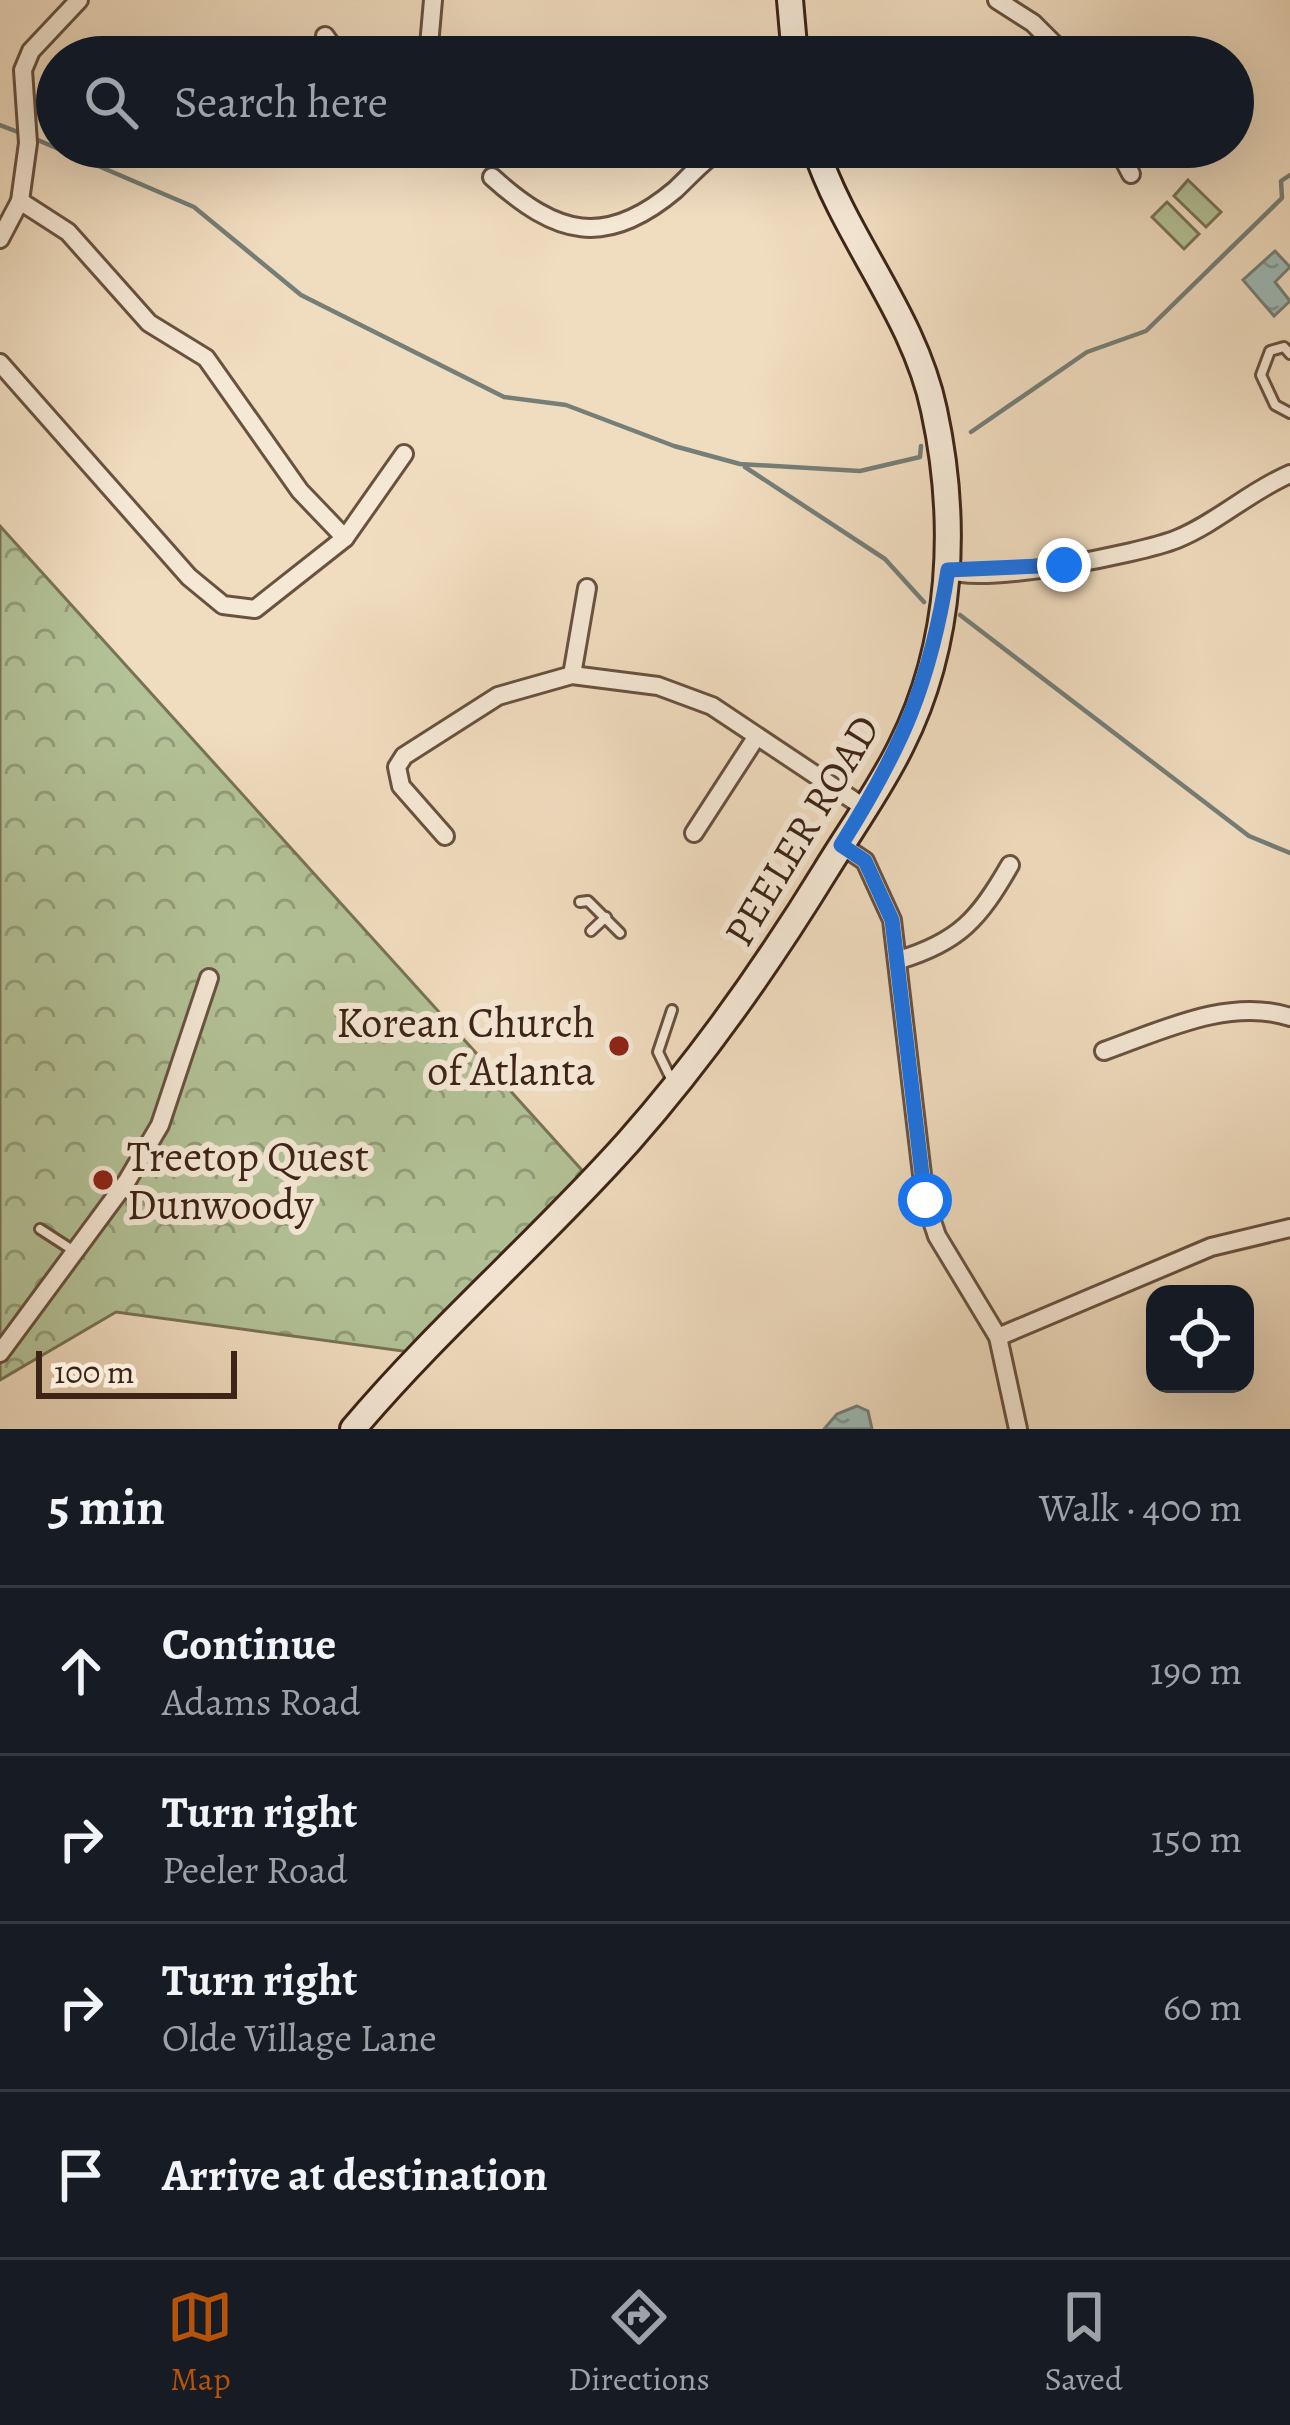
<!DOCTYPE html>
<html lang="en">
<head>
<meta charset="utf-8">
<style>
  :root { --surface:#171b24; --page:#242831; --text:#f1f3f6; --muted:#9ea1a6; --line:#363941; --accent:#b45309 }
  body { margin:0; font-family:Alegreya,serif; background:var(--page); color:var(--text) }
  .controls { position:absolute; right:36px; bottom:36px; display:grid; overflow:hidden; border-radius:24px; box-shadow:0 12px 48px #0002 }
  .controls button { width:108px; height:108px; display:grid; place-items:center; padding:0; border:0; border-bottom:3px solid var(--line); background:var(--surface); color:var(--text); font:60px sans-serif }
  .scale { position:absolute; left:36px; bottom:30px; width:201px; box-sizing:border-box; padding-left:12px; border:6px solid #3c2416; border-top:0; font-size:33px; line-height:42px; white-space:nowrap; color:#3c2416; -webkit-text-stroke:9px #f5e8d5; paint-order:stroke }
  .stop { position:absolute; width:36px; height:36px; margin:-27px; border:9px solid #1a73e8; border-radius:50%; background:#fff }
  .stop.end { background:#1a73e8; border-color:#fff; box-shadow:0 3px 12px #0008 }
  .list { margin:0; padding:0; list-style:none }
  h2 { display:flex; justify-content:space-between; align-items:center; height:156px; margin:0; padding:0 48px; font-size:51px }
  h2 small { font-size:39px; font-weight:400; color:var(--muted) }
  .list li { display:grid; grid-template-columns:78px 1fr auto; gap:36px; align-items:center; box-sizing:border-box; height:168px; padding:0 48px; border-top:3px solid var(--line) }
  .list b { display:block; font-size:45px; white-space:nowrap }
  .list p { margin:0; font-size:39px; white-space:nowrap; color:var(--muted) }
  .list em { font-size:39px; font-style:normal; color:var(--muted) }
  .icon { flex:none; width:66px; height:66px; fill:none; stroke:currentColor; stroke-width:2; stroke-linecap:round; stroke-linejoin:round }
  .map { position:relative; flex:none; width:1290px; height:1429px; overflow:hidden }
  .search { position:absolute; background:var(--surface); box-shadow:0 12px 48px #0002; left:36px; right:36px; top:36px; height:132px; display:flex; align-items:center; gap:30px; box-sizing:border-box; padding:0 42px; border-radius:66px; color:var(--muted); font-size:45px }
  .sheet { height:828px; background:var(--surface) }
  nav { display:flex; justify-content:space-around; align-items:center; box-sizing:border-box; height:168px; border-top:3px solid var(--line); background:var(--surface); font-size:33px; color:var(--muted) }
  nav a { display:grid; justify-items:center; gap:6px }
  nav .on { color:var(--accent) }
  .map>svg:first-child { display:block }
</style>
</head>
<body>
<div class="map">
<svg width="1290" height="1429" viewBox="0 0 1290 1429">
  <defs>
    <pattern id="forest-crowns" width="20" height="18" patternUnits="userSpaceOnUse" patternTransform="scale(3)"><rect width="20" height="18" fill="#b3c297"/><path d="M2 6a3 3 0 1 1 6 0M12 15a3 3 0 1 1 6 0" fill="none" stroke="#939d7a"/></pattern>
    <pattern id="water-ripples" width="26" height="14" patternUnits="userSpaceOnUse" patternTransform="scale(3)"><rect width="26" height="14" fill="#9bbab7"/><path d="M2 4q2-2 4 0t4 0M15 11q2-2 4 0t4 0" fill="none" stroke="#809794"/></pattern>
  </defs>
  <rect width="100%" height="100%" fill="#f0dcbf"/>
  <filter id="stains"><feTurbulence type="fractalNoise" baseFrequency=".00167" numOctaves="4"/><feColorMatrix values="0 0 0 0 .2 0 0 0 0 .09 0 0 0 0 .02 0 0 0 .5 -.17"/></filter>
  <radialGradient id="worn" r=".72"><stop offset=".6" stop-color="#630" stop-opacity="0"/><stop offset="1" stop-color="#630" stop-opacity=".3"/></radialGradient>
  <polygon fill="url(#forest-crowns)" stroke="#787356" stroke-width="3" points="0,526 589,1178 417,1353 116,1312 0,1380"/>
  <g fill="#b3c297" stroke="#787356" stroke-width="3">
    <polygon points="1188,180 1221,212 1206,227 1174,196"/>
    <polygon points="1167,202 1199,234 1184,249 1152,217"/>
  </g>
  <g fill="url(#water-ripples)" stroke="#757e77" stroke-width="3">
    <polygon points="1275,251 1290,267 1275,282 1290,301 1274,316 1243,280"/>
    <polygon points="857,1406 868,1411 872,1429 824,1429 837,1414"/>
  </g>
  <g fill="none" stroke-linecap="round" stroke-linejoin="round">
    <g stroke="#757e77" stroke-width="4.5">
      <polyline points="0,125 23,134"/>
      <polyline points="33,138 194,207 301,295 504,397 566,405 674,446 740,464 860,471 920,457 921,446"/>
      <polyline points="971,432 1087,352 1146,331 1282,198 1281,181 1290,175"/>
      <polyline points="745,467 885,559 924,602"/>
      <polyline points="960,615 1249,836 1290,853"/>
    </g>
    <defs>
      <g id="lane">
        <polyline points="1290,354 1284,347 1270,351 1261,375 1275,405 1290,413"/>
        <polyline points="580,902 588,901 620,933"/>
        <polyline points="591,931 606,917"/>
        <polyline points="672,1010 658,1052 674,1085"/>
        <polyline points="40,1229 74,1251"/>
      </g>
      <g id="street">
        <polyline points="997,0 1033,23 1067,57"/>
        <polyline points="325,36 340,57"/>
        <polyline points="428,57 433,0"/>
        <polyline points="1117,147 1131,174"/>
        <path d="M492,177c64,58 113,72 183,13 16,-15 31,-33 51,-43"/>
        <polyline points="20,201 68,232 149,323 206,358 300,491 345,538"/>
        <polyline points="0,239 20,201 28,143 23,70 31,51 79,0"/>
        <polyline points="0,363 189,577 223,605 255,609 345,538 404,454"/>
        <path d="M948,570c35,15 191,-16 229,-31 41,-17 73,-48 113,-65"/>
        <polyline points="572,675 587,588"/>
        <polyline points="694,833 755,739"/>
        <polyline points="445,836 401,786 397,767 404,756 498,696 572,675 658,686 712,706 865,808"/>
        <polyline points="841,845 865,861 892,920 925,1200 937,1236 998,1337 1018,1429"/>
        <path d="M899,960c60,-18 80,-41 111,-95"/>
        <path d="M1104,1051c57,-20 125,-54 186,-34"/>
        <polyline points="998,1337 1211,1247 1290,1228"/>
        <polyline points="0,1353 127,1181 160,1125 209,978"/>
      </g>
      <g id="secondary">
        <polyline points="790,0 795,57"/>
        <path d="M353,1429c86,-102 188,-189 276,-288 75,-85 138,-175 197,-271 25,-41 54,-81 75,-124 52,-103 57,-225 33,-336 -20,-96 -89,-171 -119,-263"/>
      </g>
    </defs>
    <use href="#lane" stroke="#695240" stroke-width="14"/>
    <use href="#street" stroke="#695240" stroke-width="22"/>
    <use href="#secondary" stroke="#3c2416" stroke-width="30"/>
    <use href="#lane" stroke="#f5e8d5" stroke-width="8"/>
    <use href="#street" stroke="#f5e8d5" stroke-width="16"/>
    <use href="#secondary" stroke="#f5e8d5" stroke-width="24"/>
  </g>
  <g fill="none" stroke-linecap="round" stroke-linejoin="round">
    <path stroke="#1a73e8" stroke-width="15" d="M925,1200l-33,-280 -27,-59 -24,-16c61,-97 89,-161 107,-275l116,-5"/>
  </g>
  <g fill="#8f2418" stroke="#f5e8d5" stroke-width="4.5">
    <circle cx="619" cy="1046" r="12"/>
    <circle cx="103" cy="1180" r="12"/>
  </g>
  <g text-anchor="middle" stroke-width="12" stroke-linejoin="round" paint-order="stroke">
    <g font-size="42" fill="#3c2416" stroke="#f5e8d5">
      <text transform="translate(801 830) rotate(-59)" y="15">PEELER ROAD</text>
    </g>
    <g font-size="42" fill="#3c2416" stroke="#f5e8d5" text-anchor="end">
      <text x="595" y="1037">Korean Church<tspan x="595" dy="48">of Atlanta</tspan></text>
      <text x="127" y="1171" text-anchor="start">Treetop Quest<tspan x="127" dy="48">Dunwoody</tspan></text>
    </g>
  </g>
  <rect width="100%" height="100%" filter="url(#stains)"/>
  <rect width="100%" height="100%" fill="url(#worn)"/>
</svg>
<div class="controls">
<button><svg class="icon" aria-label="locate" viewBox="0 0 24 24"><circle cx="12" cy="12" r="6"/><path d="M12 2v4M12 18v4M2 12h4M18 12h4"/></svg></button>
</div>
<div class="scale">100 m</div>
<div class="stop" style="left:925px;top:1200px"></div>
<div class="stop end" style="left:1064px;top:565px"></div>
<div class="search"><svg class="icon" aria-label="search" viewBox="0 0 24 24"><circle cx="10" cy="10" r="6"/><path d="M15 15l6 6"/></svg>Search here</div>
</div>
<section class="sheet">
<h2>5 min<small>Walk · 400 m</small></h2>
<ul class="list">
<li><svg class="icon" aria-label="ahead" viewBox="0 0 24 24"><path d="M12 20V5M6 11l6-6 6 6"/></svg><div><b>Continue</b><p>Adams Road</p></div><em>190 m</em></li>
<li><svg class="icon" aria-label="right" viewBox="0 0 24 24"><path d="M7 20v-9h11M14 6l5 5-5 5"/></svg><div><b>Turn right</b><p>Peeler Road</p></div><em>150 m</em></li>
<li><svg class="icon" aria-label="right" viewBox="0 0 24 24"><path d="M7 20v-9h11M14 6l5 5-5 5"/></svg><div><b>Turn right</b><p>Olde Village Lane</p></div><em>60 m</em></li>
<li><svg class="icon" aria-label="arrive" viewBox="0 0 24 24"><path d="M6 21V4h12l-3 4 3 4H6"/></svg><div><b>Arrive at destination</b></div></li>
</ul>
</section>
<nav>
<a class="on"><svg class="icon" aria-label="map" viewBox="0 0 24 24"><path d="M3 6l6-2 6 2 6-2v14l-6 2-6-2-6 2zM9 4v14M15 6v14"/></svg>Map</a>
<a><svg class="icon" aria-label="directions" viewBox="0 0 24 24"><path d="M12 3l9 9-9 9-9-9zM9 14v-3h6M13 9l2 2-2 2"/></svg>Directions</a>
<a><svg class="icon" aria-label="saved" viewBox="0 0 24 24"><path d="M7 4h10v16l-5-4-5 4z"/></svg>Saved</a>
</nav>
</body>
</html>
